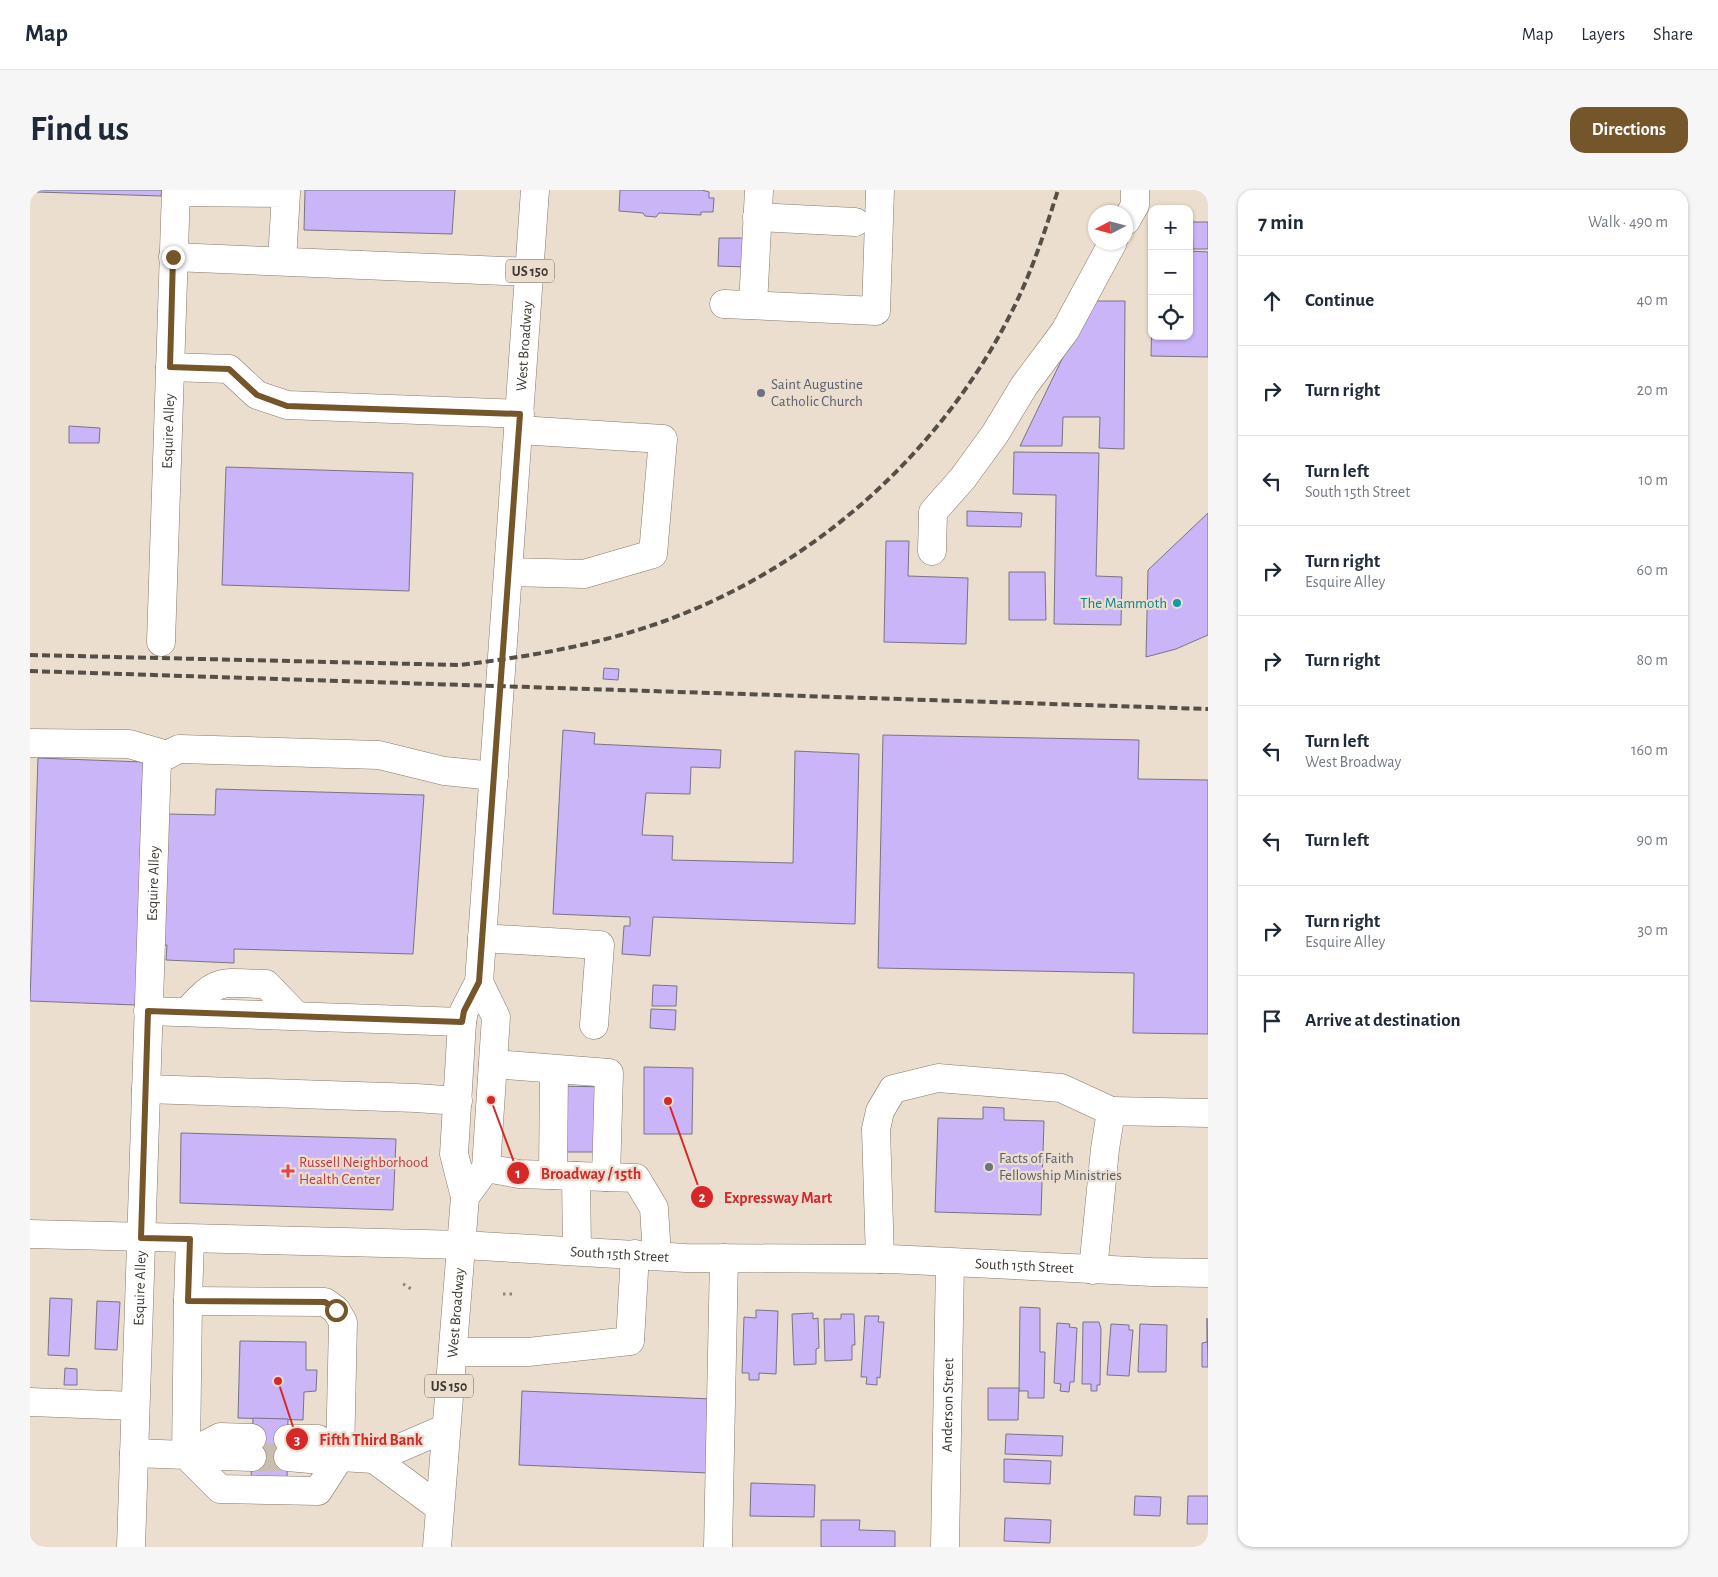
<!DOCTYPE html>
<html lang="en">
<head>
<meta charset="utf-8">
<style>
  :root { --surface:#fff; --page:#f6f6f7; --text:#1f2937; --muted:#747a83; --line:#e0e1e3; --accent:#75562b }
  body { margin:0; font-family:"Alegreya Sans",sans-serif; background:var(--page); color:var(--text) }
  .controls { position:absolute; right:15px; top:15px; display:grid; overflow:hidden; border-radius:10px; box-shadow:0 1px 4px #0004 }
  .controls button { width:45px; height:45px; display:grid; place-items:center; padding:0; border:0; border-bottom:1px solid var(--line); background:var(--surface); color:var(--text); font:25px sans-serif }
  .compass { position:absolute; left:1058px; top:15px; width:45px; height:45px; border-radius:50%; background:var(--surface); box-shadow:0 1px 4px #0004; rotate:264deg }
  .stop { position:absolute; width:15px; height:15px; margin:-11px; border:4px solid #75562b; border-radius:50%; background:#fff }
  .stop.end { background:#75562b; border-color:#fff; box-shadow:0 1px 5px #0008 }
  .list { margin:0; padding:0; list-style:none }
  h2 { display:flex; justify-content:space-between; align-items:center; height:65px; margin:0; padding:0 20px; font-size:21px }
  h2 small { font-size:16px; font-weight:400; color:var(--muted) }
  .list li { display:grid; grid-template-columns:32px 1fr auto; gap:15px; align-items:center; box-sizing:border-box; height:90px; padding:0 20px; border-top:1px solid var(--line) }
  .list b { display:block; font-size:19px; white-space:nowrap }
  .list p { margin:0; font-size:16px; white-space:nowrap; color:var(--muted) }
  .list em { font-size:16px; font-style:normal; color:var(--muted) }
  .icon { flex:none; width:28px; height:28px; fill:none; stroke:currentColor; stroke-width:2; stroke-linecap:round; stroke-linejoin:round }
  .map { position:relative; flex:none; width:1178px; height:1357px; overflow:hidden; border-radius:15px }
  header { display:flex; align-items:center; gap:30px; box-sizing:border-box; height:70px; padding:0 25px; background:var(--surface); border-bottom:1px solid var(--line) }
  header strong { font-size:24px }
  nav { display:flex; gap:28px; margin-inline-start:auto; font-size:18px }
  .intro { display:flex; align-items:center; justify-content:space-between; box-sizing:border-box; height:120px; padding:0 30px }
  h1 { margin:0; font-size:35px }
  .button { padding:12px 22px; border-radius:15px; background:var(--accent); color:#fff; font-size:18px; font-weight:700 }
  main { display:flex; gap:30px; padding:0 30px }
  aside { flex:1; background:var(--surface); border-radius:15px; box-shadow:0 1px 4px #0004 }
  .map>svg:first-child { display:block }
</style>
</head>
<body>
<header>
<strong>Map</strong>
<nav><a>Map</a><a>Layers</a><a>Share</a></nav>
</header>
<div class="intro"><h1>Find us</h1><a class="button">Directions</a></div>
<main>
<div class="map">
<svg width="1178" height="1357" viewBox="0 0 1178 1357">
  <rect width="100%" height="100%" fill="#ebdece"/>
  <g fill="#c9b5f7" stroke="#797485">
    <polygon points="7,0 132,0 131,6 7,2"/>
    <polygon points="275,0 425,0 422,44 274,40"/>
    <polygon points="590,0 672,0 679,2 679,8 684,8 683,22 671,22 671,25 629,23 626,27 615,26 613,23 589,21"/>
    <polygon points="1162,32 1178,32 1178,59 1163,59"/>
    <polygon points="689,48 716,48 715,77 688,76"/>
    <polygon points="1159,61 1178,62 1178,167 1121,166 1122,123 1122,146 1159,146"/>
    <polygon points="1060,111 1095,111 1094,259 1069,258 1070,227 1033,227 1032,256 990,256"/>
    <polygon points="39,236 70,238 69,253 39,253"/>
    <polygon points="984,262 1069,263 1066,386 1092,387 1091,435 1024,434 1026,305 983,304"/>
    <polygon points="196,277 383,283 379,401 192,395"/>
    <polygon points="937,321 992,323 991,337 937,336"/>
    <polygon points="1178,323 1178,445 1146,459 1116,467 1118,380"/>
    <polygon points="856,351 879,351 878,386 938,388 936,454 854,452"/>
    <polygon points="979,382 1015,382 1016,430 979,430"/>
    <polygon points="574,478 589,479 588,490 573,489"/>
    <polygon points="533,540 565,543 564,554 691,560 690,578 661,577 660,604 616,603 612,645 643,646 642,670 763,673 765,561 829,564 825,734 623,727 620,766 592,764 594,736 600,736 600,727 523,724"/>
    <polygon points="853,545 1109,550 1108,589 1178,590 1178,844 1103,843 1104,783 848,778"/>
    <polygon points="8,568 113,572 106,815 0,811"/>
    <polygon points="186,599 394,605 383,764 204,759 204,773 136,770 137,755 132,755 137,624 185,625"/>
    <polygon points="623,795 647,796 646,816 622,816"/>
    <polygon points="621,819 646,820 645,840 620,838"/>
    <polygon points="614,877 663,878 662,944 614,944"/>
    <polygon points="524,896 583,897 582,962 523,962"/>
    <polygon points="953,917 974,918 974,930 1014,931 1011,1025 905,1022 908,928 953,929"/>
    <polygon points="151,943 366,949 363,1020 150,1013"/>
    <polygon points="20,1108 42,1109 39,1166 18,1165"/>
    <polygon points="67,1111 90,1112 87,1160 65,1159"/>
    <polygon points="990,1117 1010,1118 1010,1162 1015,1162 1014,1208 998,1208 998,1201 989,1201"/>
    <polygon points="726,1120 748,1121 746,1184 729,1183 729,1190 719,1190 719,1183 712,1183 714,1127 726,1128"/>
    <polygon points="783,1123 783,1129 788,1128 789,1158 786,1159 786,1174 764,1175 762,1124"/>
    <polygon points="811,1124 824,1124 825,1155 822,1155 822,1170 795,1171 794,1129 811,1129"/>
    <polygon points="835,1126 849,1126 848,1132 854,1132 850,1188 847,1187 847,1195 836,1194 837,1187 831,1187"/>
    <polygon points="1177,1128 1178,1177 1172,1177 1172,1153 1177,1152"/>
    <polygon points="1053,1132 1069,1132 1071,1139 1070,1195 1067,1195 1067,1201 1061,1201 1061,1194 1052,1194"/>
    <polygon points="1027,1133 1040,1134 1039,1137 1047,1138 1044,1192 1040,1192 1039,1202 1030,1201 1031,1194 1024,1193"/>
    <polygon points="1081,1134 1099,1135 1099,1140 1103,1140 1099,1186 1077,1185"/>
    <polygon points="1110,1134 1137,1135 1136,1182 1108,1182"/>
    <polygon points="210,1151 276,1152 276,1180 287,1180 286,1201 274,1202 273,1230 208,1228"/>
    <polygon points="35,1178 47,1179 47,1195 34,1195"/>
    <polygon points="958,1198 989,1198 988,1230 958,1230"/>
    <polygon points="492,1201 682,1209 679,1283 489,1275"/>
    <polygon points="223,1228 258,1229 257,1292 221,1291"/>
    <polygon points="976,1244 1033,1246 1032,1266 975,1264"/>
    <polygon points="974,1269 1021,1271 1020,1294 974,1292"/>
    <polygon points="721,1293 785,1295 784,1327 720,1326"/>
    <polygon points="1105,1306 1131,1307 1130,1326 1104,1325"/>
    <polygon points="1158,1306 1178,1306 1178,1334 1157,1334"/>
    <polygon points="975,1328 1021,1330 1020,1353 974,1351"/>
    <polygon points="791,1330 830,1330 829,1340 865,1341 865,1357 791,1357"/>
  </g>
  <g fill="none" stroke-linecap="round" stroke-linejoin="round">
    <polyline stroke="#c8bdaf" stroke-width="28" stroke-dasharray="28 14" stroke-linecap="butt" points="222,1267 258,1267"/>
    <defs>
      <g id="minor">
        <polyline points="146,2 256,3 252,71"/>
        <polyline points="727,27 825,32"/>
        <polyline points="1096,31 1105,15 1105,0"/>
        <polyline points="143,67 500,82"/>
        <polyline points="694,114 846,121 850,0"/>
        <polyline points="723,115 729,0"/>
        <polyline points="140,177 199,179 227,205 257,215 490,224"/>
        <polyline points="902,361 903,322 933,288 965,244 994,196 1035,141 1083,52"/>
        <polyline points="479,382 554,384 623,364 633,249 489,240"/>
        <path id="s1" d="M131,452l15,-452"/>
        <polyline points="0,553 99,554 137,565"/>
        <polyline points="452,748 570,755 564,835"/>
        <polyline points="118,821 432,832"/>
        <path d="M157,822c31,-35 33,-29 79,-28l30,31"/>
        <polyline points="463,874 579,883 576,987"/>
        <polyline points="116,899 386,908 428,911"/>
        <polyline points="456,978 489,984 606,988 624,1018 627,1066"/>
        <polyline points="523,985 524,880"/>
        <polyline points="546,986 547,1061"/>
        <path id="s2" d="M0,1044l433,11 223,13 204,1 262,13 56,1"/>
        <polyline points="850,1069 846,939 850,921 863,899 908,888 1031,898 1081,921"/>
        <polyline points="1063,1080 1075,959 1081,921 1178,923"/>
        <polyline points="158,1111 160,1049"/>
        <polyline points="423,1162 498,1162 600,1151 605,1064"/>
        <polyline points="0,1212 105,1216"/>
        <polyline points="258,1249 288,1249 310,1267"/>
        <polyline points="104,1263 156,1265 158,1111 295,1112 306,1120 313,1132 310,1267 288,1301 190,1299 156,1265"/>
        <polyline points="156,1265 190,1247 222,1248"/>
        <polyline points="158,1265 222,1267"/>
        <polyline points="258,1267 303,1271 310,1267 344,1269 416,1238"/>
        <polyline points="344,1269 409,1317"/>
        <path id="s3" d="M101,1357l26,-787 22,-11 200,6 65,16 50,5"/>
        <polyline points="688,1357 694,1068"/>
        <path id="s4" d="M915,1357l5,-284"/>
      </g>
      <g id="major">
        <polyline points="435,1007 456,978 466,827 449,792"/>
        <path id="s5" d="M407,1357l28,-350 -11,-43 8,-132 2,-11 15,-29 56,-792"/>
      </g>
    </defs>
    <use href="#minor" stroke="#857a6b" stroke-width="29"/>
    <use href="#major" stroke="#857a6b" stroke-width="29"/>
    <g stroke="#8f867b" stroke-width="3" stroke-dasharray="2.5 4" stroke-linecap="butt">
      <polyline points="373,1094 383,1100"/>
      <polyline points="473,1104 482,1104"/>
    </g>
    <use href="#minor" stroke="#fff" stroke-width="28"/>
    <use href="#major" stroke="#fff" stroke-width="28"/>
    <g stroke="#554f47" stroke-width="4" stroke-dasharray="8 4" stroke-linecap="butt">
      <path d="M0,465l430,10c66,-8 132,-19 196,-41 156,-54 290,-174 361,-323 17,-36 29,-73 41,-111"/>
      <polyline points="0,481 1178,519"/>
    </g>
  </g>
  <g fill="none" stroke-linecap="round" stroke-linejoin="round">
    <polyline stroke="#75562b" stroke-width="6" points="143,67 140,177 199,179 227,205 257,216 490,224 449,792 434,821 432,832 118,821 111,1048 160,1049 158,1111 295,1112 306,1120"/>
  </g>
  <g fill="#6b7280" stroke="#ebdece" stroke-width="2">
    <circle cx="731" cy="203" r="5"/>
    <circle cx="959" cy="977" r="5"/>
  </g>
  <circle fill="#0f9aa8" stroke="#ebdece" stroke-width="2" cx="1147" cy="413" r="5"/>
  <path fill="#e0444e" stroke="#ebdece" stroke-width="2" d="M255.5 973.5h5v5h5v5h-5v5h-5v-5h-5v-5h5z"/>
  <g text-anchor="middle" stroke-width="4.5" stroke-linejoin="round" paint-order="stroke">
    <g fill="#ebdece" stroke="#716a60" stroke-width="1">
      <rect x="476" y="69.5" width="48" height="23" rx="4"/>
      <rect x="395" y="1184.5" width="48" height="23" rx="4"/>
    </g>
    <g font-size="14" font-weight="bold" fill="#3d3831">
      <text x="500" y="86">US 150</text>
      <text x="419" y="1201">US 150</text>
    </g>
    <g font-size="15" fill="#3d3831" stroke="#ebdece">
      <text dy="5" stroke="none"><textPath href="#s5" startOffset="1209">West Broadway</textPath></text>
      <text dy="5" stroke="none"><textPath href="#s1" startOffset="211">Esquire Alley</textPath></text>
      <text dy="5" stroke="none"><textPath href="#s3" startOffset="664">Esquire Alley</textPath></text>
      <text dy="5" stroke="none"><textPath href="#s2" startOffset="590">South 15th Street</textPath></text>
      <text dy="5" stroke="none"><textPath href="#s2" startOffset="995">South 15th Street</textPath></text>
      <text dy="5" stroke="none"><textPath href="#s3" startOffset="259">Esquire Alley</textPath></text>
      <text dy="5" stroke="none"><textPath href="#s5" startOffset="235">West Broadway</textPath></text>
      <text dy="5" stroke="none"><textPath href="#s4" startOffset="142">Anderson Street</textPath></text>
    </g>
    <g font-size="15" fill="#5b616d" stroke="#ebdece" text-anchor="start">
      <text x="741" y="199">Saint Augustine<tspan x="741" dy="17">Catholic Church</tspan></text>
      <text x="969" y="973">Facts of Faith<tspan x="969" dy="17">Fellowship Ministries</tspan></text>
    </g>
    <g font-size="15" fill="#0d838f" stroke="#ebdece" text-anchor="end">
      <text x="1137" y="418">The Mammoth</text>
    </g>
    <g font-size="15" fill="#be3a42" stroke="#ebdece" text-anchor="start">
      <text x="269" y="977">Russell Neighborhood<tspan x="269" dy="17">Health Center</tspan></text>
    </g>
  </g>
  <path fill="none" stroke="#d62828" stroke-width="2" d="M461 910L488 983M638 911L672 1007M248 1191L267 1249"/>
  <g fill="#d62828" stroke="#ebdece" stroke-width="2">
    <circle cx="461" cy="910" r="5"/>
    <circle cx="638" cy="911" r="5"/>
    <circle cx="248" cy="1191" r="5"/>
    <circle cx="488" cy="983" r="12"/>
    <circle cx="672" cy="1007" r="12"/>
    <circle cx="267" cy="1249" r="12"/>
  </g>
  <g font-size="15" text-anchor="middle" font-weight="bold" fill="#fff">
    <text x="488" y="988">1</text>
    <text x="672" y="1012">2</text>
    <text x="267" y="1255">3</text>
  </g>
  <g font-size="16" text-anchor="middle" font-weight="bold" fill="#d62828" stroke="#ebdece" stroke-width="4.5" stroke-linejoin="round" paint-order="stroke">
    <text x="561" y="989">Broadway / 15th</text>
    <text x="748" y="1013">Expressway Mart</text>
    <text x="341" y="1255">Fifth Third Bank</text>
  </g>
</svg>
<div class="controls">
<button>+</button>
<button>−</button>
<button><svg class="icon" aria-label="locate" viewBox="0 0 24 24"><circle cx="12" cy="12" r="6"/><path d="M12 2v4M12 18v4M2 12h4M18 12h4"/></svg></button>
</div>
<svg class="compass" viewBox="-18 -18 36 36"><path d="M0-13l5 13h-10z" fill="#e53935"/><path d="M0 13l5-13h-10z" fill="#747a83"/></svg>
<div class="stop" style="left:306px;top:1120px"></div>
<div class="stop end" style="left:143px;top:67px"></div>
</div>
<aside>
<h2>7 min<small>Walk · 490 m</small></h2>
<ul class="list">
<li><svg class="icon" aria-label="ahead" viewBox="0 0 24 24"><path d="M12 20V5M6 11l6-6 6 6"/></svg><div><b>Continue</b></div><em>40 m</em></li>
<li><svg class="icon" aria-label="right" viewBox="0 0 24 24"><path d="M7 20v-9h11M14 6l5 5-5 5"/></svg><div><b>Turn right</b></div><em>20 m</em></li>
<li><svg class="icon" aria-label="left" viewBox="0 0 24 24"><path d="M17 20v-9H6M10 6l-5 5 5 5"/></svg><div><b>Turn left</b><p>South 15th Street</p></div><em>10 m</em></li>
<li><svg class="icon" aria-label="right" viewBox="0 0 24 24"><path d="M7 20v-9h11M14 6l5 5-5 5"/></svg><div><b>Turn right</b><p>Esquire Alley</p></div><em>60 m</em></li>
<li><svg class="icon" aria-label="right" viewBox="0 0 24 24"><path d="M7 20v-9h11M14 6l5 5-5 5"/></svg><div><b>Turn right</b></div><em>80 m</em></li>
<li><svg class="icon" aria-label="left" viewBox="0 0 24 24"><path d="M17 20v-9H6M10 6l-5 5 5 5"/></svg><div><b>Turn left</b><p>West Broadway</p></div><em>160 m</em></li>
<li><svg class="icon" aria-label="left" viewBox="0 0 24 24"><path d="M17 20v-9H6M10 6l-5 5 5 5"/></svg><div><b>Turn left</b></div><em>90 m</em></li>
<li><svg class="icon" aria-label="right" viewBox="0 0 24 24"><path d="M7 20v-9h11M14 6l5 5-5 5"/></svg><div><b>Turn right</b><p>Esquire Alley</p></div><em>30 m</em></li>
<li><svg class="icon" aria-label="arrive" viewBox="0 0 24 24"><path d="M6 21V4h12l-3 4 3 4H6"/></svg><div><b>Arrive at destination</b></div></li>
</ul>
</aside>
</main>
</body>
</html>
